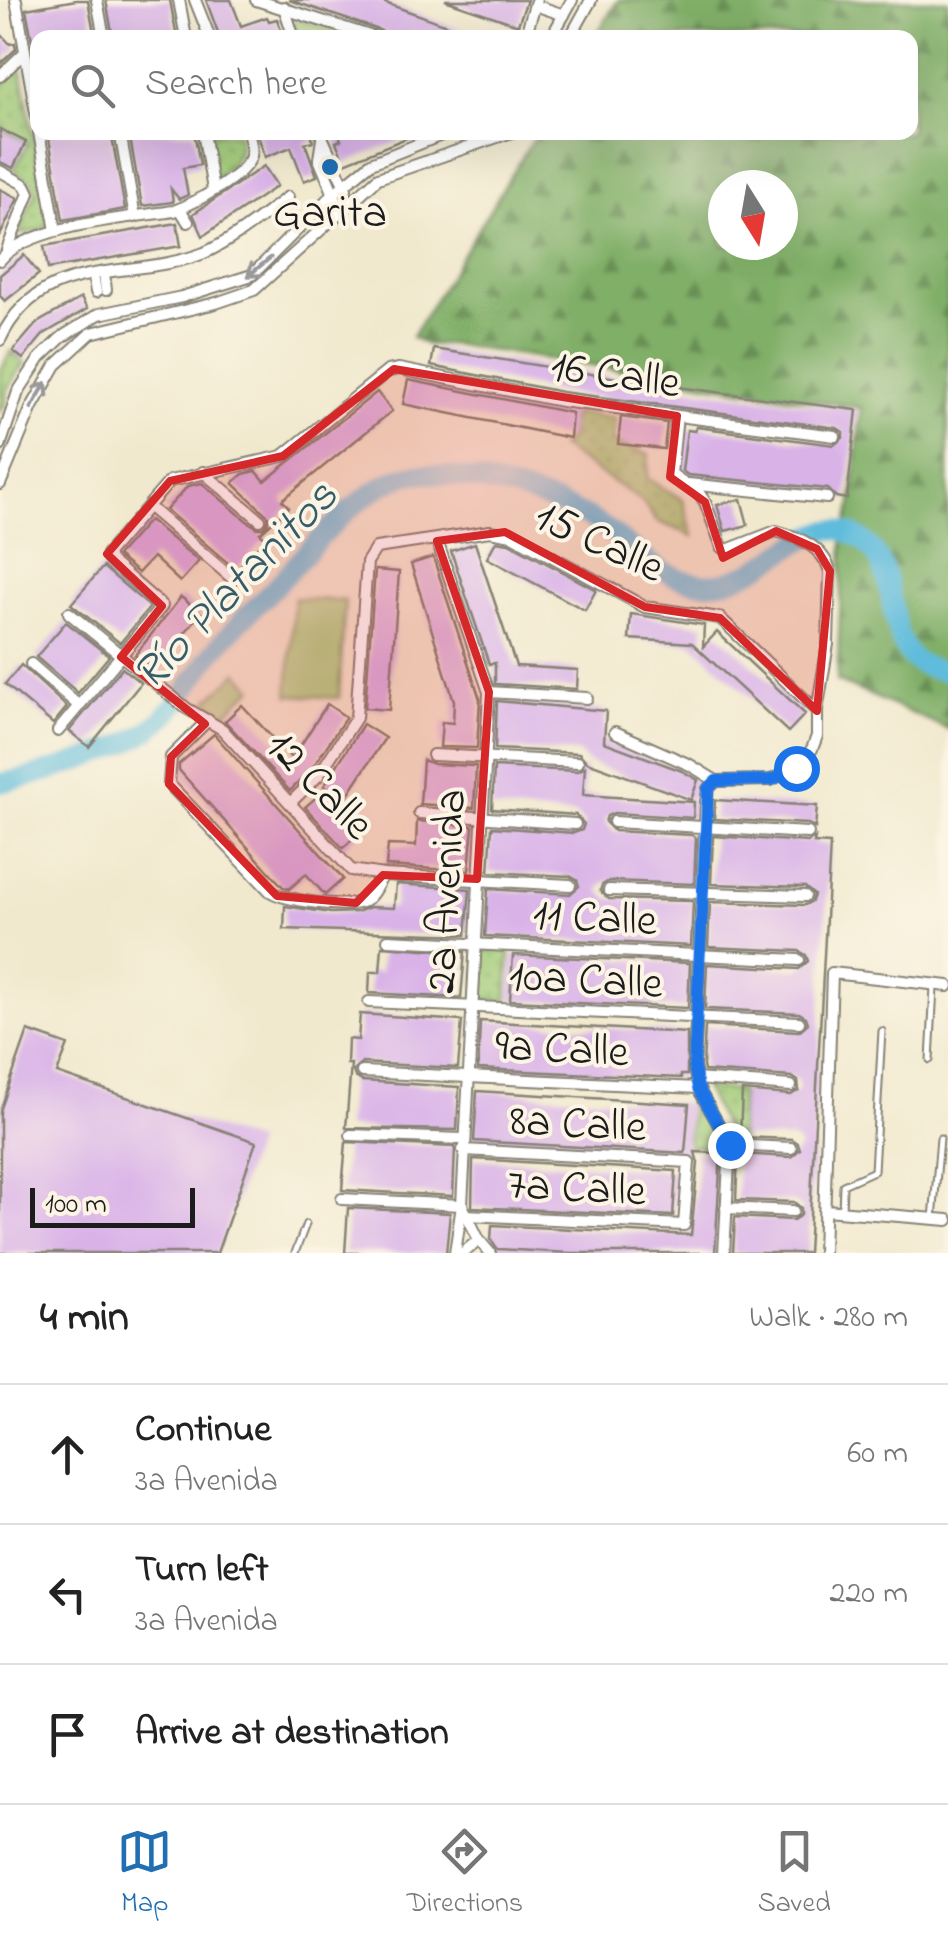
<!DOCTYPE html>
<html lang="en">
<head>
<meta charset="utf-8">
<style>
  :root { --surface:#fff; --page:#f2f2f2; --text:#222; --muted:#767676; --line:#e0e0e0; --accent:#1f6fb2 }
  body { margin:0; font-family:"Indie Flower",sans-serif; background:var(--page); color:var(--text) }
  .compass { position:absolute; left:708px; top:170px; width:90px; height:90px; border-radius:50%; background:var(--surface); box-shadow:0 10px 40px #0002; rotate:169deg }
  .scale { position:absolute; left:30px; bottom:25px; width:165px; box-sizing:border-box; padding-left:10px; border:5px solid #1c1c1c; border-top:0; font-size:28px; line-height:35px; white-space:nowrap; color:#1c1c1c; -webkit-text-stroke:8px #fcf5e5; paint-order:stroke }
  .stop { position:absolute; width:30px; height:30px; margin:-22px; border:8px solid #1a73e8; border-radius:50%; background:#fff }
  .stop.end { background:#1a73e8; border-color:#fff; box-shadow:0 2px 10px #0008 }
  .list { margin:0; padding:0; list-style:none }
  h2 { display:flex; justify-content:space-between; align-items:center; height:130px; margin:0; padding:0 40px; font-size:42px }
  h2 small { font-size:32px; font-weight:400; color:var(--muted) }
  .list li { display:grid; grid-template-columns:65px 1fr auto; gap:30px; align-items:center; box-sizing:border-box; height:140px; padding:0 40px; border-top:2px solid var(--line) }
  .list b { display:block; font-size:38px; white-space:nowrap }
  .list p { margin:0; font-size:32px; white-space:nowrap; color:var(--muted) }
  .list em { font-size:32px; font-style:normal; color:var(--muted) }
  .icon { flex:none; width:55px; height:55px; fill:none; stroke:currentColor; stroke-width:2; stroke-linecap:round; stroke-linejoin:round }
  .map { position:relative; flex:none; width:948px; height:1253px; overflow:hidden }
  .search { position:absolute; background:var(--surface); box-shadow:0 10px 40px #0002; left:30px; right:30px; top:30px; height:110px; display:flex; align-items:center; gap:25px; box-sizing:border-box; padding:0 35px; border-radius:20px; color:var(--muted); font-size:38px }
  .sheet { height:550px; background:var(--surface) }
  nav { display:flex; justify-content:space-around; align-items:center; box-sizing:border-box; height:140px; border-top:2px solid var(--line); background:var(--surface); font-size:28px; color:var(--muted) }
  nav a { display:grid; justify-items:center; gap:5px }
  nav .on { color:var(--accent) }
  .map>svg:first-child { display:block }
</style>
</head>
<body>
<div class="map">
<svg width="948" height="1253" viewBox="0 0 948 1253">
  <defs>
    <pattern id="forest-firs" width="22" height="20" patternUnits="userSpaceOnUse" patternTransform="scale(2.5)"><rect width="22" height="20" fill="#80af68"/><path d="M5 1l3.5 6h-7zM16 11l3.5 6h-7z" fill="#688e55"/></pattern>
    <pattern id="park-dots" width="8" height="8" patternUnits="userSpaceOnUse" patternTransform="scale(2.5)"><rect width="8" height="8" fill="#a1cb78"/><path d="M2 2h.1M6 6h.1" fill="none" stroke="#8aae67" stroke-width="1.8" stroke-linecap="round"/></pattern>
  </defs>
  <rect width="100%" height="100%" fill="#fcf5e5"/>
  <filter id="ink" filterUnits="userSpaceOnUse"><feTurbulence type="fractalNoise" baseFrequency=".01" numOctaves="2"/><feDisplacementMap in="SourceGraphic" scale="20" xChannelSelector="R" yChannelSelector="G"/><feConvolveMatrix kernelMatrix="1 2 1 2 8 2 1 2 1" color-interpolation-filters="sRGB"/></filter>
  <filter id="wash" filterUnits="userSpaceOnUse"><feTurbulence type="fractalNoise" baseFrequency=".0048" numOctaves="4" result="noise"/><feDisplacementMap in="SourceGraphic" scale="40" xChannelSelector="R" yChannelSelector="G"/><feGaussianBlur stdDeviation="2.25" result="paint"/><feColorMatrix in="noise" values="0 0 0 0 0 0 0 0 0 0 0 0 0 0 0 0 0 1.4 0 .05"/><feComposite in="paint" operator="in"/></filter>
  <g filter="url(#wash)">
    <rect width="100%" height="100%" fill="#f1e9ce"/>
    <path fill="url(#forest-firs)" stroke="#4e6642" stroke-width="2.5" fill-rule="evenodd" d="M618,0h330v729l-111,-48 6,-140 9,-37 9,-96 -410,-64 -24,1 -15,-8 125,-204 373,-1v-94l-315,-1zM723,185h60v60h-60z"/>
    <g fill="url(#park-dots)" stroke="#5e744a" stroke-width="2.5">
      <polygon points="299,19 353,37 298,37 293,22"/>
      <polygon points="21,70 49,223 44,229 21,234 19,230 36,192 31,182 14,170 28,143 0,128 0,86 13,71"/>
      <path d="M206,133h32c7,23 -7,32 -24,47z"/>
      <polygon points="11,351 25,363 6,392 7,401 0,412 0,371"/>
      <polygon points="572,413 615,418 613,443 649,454 647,478 683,500 693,536 656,521 643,502 560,447 570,438"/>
      <polygon points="479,949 510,951 507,1001 476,999"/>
      <polygon points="704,1087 741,1091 739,1141 731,1141"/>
      <polygon points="691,1103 697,1104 721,1148 688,1146"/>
    </g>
    <g fill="#a1cb78" stroke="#5e744a" stroke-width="2.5">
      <polygon points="294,598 345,601 339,698 288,695"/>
      <polygon points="238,672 253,688 223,716 208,700"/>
    </g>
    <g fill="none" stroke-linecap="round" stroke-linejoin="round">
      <path stroke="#5ebcdc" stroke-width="20" d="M0,783c36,-6 120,-32 149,-53 26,-18 43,-50 62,-75 19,-24 40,-44 62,-66 33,-34 95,-113 145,-115 49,-2 153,27 193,58 28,21 51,47 90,51 53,6 104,-59 137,-53 67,12 43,100 75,129 10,9 22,10 35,13"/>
    </g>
    <g id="blocks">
      <g fill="#d9b2e8">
        <polygon points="76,0 88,0 95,38 38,38 38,71 26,9"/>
        <polygon points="106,0 170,0 177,38 113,38"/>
        <polygon points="206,0 231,0 241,26 267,17 269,21 277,19 284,38 220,38"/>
        <polygon points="289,0 377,0 483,38 392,38 379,30"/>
        <polygon points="445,0 527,0 518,25"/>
        <polygon points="0,33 10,44 15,43 16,49 0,64"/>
        <polygon points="0,129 26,142 13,168 0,162"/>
        <polygon points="48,132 111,132 125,209 63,220"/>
        <polygon points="129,132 194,132 200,165 183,168 188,195 179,199 171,189 173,202 142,206"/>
        <polygon points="257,132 311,132 313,141 305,143 317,176 304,181 291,147 265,157"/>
        <polygon points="338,132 419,132 419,133 345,163 336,142 341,140"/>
        <polygon points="264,166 277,186 203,236 193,214"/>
        <polygon points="0,189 18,198 0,236"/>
        <polygon points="177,223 181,246 48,269 44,246"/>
        <polygon points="24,255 39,274 5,301 0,296 0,275"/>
        <polygon points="81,298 87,309 44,334 23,359 13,351 37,323"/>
        <polygon points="434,349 654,384 857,410 847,499 836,497 828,489 688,475 682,471 687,430 695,431 696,427 834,445 843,438 843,432 837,428 562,392 431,366"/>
        <polygon points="408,380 572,413 570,438 403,404"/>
        <polygon points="377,392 392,411 282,500 289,507 260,533 266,538 236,570 166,510 188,486 202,483 247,521 258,528 264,528 268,522 268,516 233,483 243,474 256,471 265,481"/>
        <polygon points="621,417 667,423 664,449 618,444"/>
        <polygon points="741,499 748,525 725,531 717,505"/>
        <polygon points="149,520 199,561 180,582 153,557 138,573 117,556"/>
        <polygon points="496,541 509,543 596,590 585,610 487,558"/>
        <polygon points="475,543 516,666 578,670 577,689 495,684 495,663 489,664 451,551"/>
        <polygon points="433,557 480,699 477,748 440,747 442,722 453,723 454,701 411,564"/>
        <polygon points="103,567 150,607 120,643 71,604"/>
        <polygon points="375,570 399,572 389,710 365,708"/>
        <polygon points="181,597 201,613 154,670 135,655"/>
        <polygon points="631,614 704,625 703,647 717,632 805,714 788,732 692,643 629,639"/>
        <polygon points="66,622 109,656 78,693 36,657"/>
        <polygon points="21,665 67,707 53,724 5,684"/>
        <polygon points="122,668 141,683 89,747 69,731"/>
        <polygon points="497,701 606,711 604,742 682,771 698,780 691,800 587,762 579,753 495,749"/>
        <polygon points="327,704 346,717 311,770 290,791 225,721 242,705 292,759"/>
        <polygon points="363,724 385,738 339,808 360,832 343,848 305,807 327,788 324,786"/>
        <polygon points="214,734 343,879 325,895 306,874 289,889 283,887 179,770 179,764"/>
        <polygon points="423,760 433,764 476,766 474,808 420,804"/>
        <polygon points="494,767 578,771 585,767 583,795 694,802 693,818 614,813 607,816 605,822 614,831 692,835 696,838 694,884 609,881 602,885 600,891 609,899 693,901 691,946 485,936 488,889 570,894 579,886 577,880 570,876 489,872 492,827 574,833 582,830 584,824 576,815 492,809"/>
        <polygon points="715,800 817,806 815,828 808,824 714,819"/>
        <polygon points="417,821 473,826 469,871 386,866 388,845 416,846"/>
        <polygon points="713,836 808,842 815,838 814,843 830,844 808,1253 733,1253 735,1217 793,1220 801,1215 801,1208 794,1202 736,1200 738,1154 791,1157 800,1149 798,1143 792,1139 740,1137 742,1091 791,1095 799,1090 798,1081 792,1077 704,1071 703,1066 705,1026 799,1031 808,1023 806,1017 799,1013 705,1009 707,964 799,969 808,961 806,955 799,951 708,947 710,902 805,905 812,901 814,895 805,887 711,884"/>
        <polygon points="396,884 470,889 466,935 284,929 285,906 331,913 357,912 370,907 394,908"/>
        <polygon points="382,946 465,952 461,998 369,993 370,972 380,972"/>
        <polygon points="513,955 690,963 688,1008 510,1000"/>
        <polygon points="360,1014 462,1021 458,1068 362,1063 353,1071 355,1077 362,1081 459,1087 457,1130 346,1128 351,1064 347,1064 348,1039 358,1040"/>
        <polygon points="480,1021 687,1033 687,1075 681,1075 681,1078 478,1069"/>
        <polygon points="28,1031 68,1045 57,1073 256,1142 217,1253 0,1253 0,1111"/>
        <polygon points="477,1091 689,1104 685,1153 474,1141"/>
        <polygon points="346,1142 455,1147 453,1196 342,1190"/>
        <polygon points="695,1152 721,1153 715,1253 570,1253 497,1249 491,1240 492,1225 691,1235 698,1163"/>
        <polygon points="473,1159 676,1171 673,1216 472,1207"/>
        <polygon points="348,1208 450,1213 446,1253 345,1253"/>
      </g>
    </g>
  </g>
  <g filter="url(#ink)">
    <use href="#blocks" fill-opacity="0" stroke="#868275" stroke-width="2.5"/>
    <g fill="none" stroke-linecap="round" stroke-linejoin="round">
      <defs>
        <g id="lane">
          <polyline points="930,1060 934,987"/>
          <polyline points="842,1211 843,1185 874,1171 882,1031"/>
          <polyline points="933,1219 940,1138"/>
          <polyline points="295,1253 306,1224"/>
        </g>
        <g id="street">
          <polyline points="16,0 38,124"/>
          <polyline points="97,0 104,38"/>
          <polyline points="179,0 186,38"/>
          <polyline points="195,0 210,38"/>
          <polyline points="256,0 376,38"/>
          <polyline points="535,5 564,15"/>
          <polyline points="284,7 294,38"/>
          <polyline points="529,24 536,1"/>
          <polyline points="551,38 572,0"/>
          <polyline points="570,38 591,0"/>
          <polyline points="0,76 25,52"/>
          <polyline points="39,132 56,231"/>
          <polyline points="120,132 135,217"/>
          <polyline points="203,132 213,190"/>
          <polyline points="323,132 319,159 336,199"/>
          <polyline points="322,137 346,189"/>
          <polyline points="0,171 25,185 29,193 7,250"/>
          <polyline points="180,209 188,222"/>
          <path d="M0,260c29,-35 128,-42 174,-49 18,-7 72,-35 77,-55 2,-8 -1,-16 -3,-24"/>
          <polyline points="104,273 106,290"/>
          <polyline points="93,275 96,292"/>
          <path d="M0,340c41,-87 129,-58 204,-87 30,-13 58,-37 84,-56"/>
          <path d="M677,416l-6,58 28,19 6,9 17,45 5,3 49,-19c23,6 47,16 54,40l-2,73 -11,67v25l-5,13 -16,19 -25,12 -55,1"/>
          <polyline points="0,446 18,392 40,358 62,337 99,314 182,297 252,275 333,194 371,163 449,132"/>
          <polyline points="203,472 260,520"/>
          <polyline points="0,484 32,407 56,365 91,333 216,303 254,290 378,178 512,132"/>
          <polyline points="688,484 827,498"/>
          <polyline points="149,507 233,579"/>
          <polyline points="437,541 489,692 462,1205 455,1253"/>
          <polyline points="69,613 186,708 222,729 351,870 383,875 570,885"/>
          <polyline points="31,664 79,706"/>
          <polyline points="489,692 587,698"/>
          <path d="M208,720l-37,37 -2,27 101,107c15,10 78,18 94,10 9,-5 14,-18 19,-26"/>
          <polyline points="58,731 162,606 109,560 107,554 170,481 283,456 388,371 399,369 561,401 835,436"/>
          <polyline points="615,732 690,765 716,781"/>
          <polyline points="433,755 578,762"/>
          <polyline points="716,781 708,789 706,802 694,1067 698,1088 730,1145 724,1253"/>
          <polyline points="290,803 318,776 356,718 367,562 376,548 490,531 512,535 645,607 720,618 817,711"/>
          <polyline points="419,813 575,824"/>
          <polyline points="614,822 808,833"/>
          <polyline points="609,890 805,896"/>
          <polyline points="388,940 799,960"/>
          <polyline points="369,1002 799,1022"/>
          <polyline points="362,1072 698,1088"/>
          <polyline points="696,1079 791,1086"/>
          <polyline points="351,1135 463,1139"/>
          <polyline points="730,1145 791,1148"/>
          <polyline points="463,1150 689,1162 684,1225 466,1215"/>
          <polyline points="342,1199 462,1205 479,1240 490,1253"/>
          <polyline points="726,1208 793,1211"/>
          <polyline points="825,1210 948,1220"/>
          <polyline points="463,1253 479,1240"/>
          <polyline points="823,1253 832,973 948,986"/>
        </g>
      </defs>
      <use href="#lane" stroke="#868275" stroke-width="9"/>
      <use href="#street" stroke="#868275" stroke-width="14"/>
      <use href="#lane" stroke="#fff" stroke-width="5"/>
      <use href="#street" stroke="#fff" stroke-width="10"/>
    </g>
    <defs><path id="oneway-shaft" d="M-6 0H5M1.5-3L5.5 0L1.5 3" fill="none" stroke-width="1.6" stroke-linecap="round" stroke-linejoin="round" transform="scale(2.5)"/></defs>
    <g stroke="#999">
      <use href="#oneway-shaft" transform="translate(259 267) rotate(141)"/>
      <use href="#oneway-shaft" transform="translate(39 395) rotate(-60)"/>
    </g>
  </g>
  <g fill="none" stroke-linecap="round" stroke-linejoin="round" filter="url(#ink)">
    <polyline stroke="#1a73e8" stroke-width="12" points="730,1145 698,1088 694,1067 708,789 716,781 771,780 796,768"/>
  </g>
  <path fill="#d62828" fill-opacity="0.2" stroke="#d62828" stroke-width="8" stroke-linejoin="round" d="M394,369l283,47 -7,61 35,25 18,56 53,-27 41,18 13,22 -13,140 -97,-93 -75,-11 -140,-75 -68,9 52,151 -12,187 -94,-4 -27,28 -79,-7 -108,-112 2,-27 34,-33 -84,-67 41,-51 -55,-52 63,-73 113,-25z"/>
  <circle fill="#1f6fb2" stroke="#fcf5e5" stroke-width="4" cx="330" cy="167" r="10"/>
  <g text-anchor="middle" stroke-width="8" stroke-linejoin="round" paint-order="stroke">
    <g font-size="45" fill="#1c1c1c" stroke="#fcf5e5">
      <text x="330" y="226">Garita</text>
    </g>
    <g font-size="45" fill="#1c1c1c" stroke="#fcf5e5">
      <text transform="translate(616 372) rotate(8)" y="16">16 Calle</text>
      <text transform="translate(601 539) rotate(25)" y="16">15 Calle</text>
      <text transform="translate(322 783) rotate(46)" y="16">12 Calle</text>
      <text transform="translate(443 891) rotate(-87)" y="16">2a Avenida</text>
      <text transform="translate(595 915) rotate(3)" y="16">11 Calle</text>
      <text transform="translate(586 977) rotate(3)" y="16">10a Calle</text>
      <text transform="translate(562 1046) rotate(3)" y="16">9a Calle</text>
      <text transform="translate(578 1121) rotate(3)" y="16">8a Calle</text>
      <text transform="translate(577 1185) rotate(3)" y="16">7a Calle</text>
    </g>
    <g font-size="48" font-style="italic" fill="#365c69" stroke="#fcf5e5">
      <text transform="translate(233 583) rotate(-46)" y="17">Río Platanitos</text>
    </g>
  </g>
</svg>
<svg class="compass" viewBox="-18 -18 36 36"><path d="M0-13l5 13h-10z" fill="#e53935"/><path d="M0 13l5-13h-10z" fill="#767676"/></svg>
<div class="scale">100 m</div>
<div class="stop" style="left:796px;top:768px"></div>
<div class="stop end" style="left:730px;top:1145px"></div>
<div class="search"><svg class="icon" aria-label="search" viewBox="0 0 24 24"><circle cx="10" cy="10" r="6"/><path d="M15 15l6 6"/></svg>Search here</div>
</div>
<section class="sheet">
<h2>4 min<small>Walk · 280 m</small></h2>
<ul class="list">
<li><svg class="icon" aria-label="ahead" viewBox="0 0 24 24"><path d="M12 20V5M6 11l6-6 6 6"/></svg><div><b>Continue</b><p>3a Avenida</p></div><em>60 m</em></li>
<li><svg class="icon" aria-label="left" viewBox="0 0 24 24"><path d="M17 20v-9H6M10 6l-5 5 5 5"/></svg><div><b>Turn left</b><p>3a Avenida</p></div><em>220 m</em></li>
<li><svg class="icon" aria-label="arrive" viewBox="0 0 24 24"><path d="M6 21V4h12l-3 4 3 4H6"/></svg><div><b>Arrive at destination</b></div></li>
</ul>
</section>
<nav>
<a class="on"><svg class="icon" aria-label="map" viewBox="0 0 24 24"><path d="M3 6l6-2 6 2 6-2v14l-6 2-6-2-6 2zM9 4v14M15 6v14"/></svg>Map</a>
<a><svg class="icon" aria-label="directions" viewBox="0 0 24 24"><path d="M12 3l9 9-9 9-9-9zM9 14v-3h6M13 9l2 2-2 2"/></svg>Directions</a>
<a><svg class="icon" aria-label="saved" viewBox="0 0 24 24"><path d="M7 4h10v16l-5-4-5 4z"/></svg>Saved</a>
</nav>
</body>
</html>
